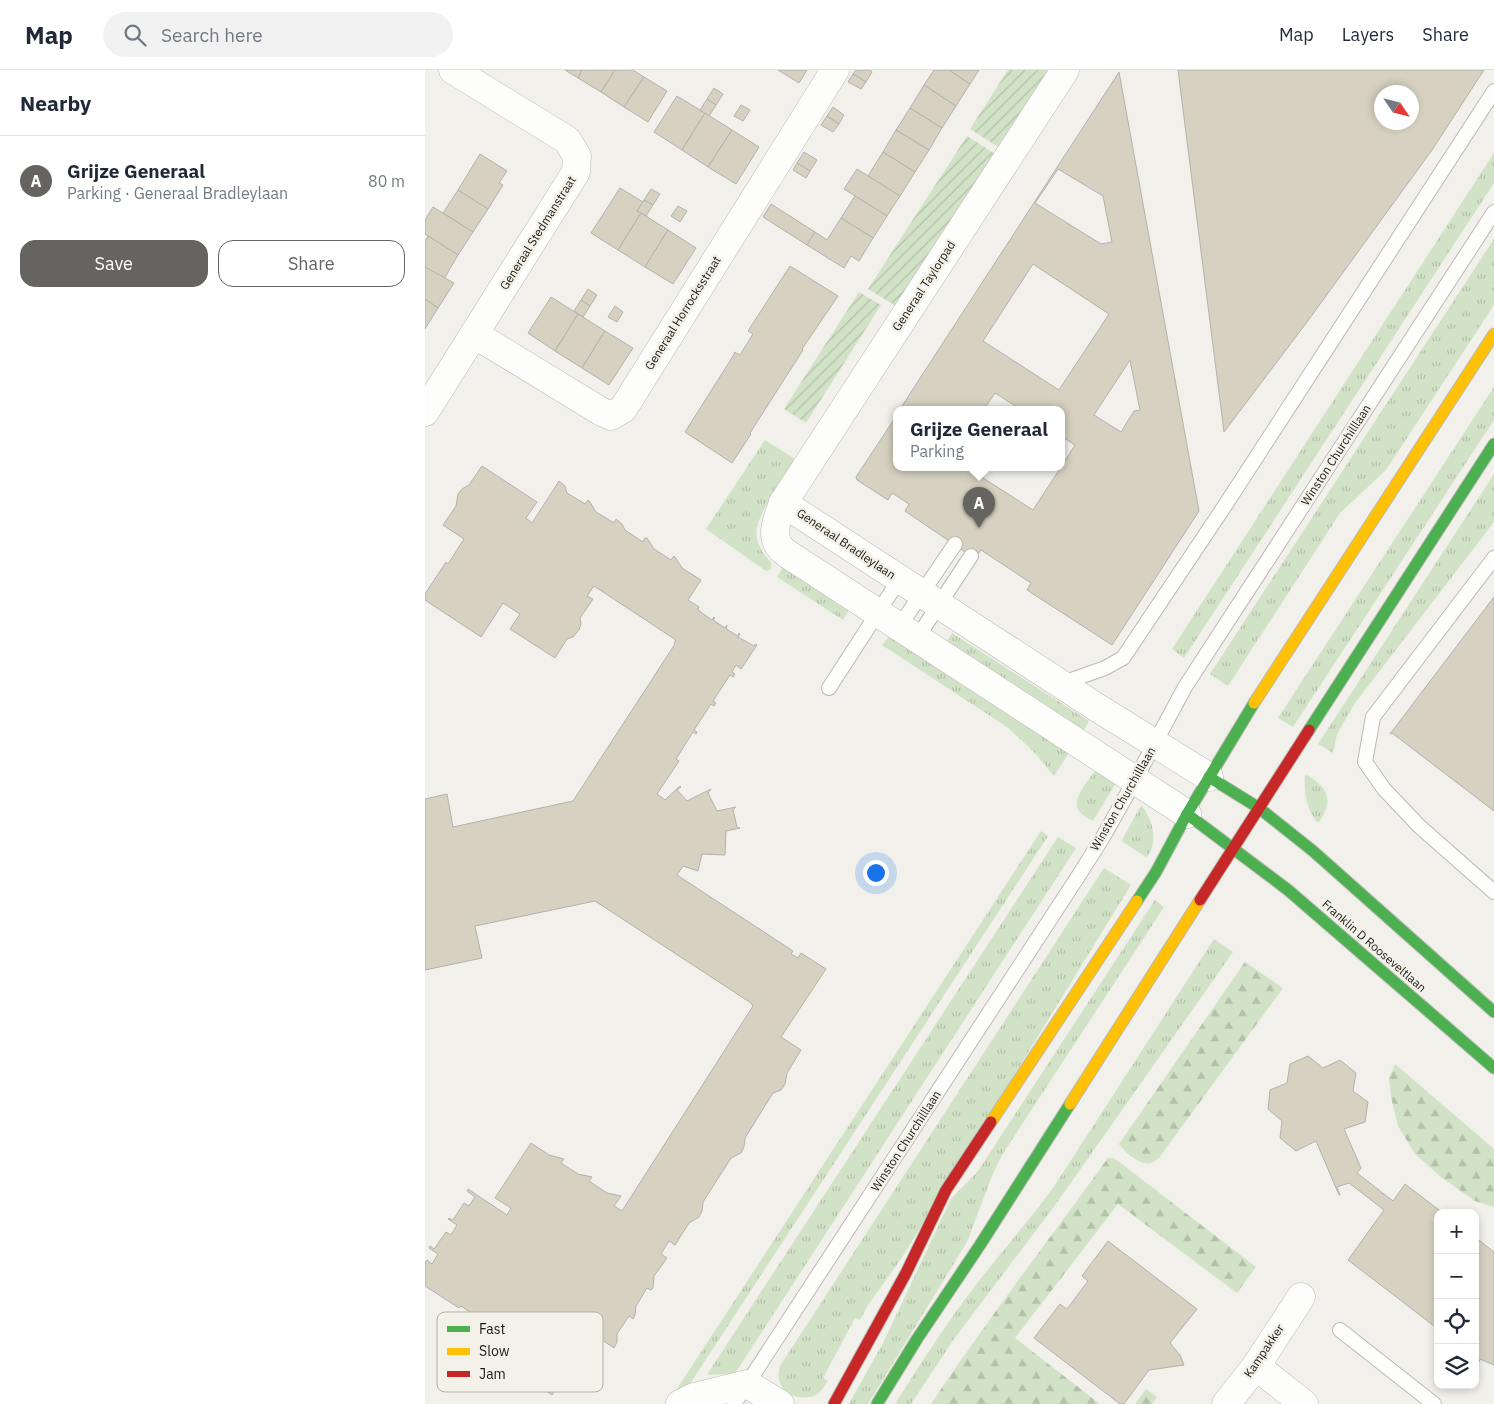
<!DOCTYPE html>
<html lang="en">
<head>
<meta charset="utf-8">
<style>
  :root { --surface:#fff; --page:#f2f2f3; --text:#1f2937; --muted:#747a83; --line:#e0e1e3; --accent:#656461 }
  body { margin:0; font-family:"IBM Plex Sans",sans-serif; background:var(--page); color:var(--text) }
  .controls { position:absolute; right:15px; bottom:15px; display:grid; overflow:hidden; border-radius:10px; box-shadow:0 2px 8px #0003 }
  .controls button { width:45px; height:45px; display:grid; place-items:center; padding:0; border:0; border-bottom:1px solid var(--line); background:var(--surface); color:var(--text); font:25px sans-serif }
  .compass { position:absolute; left:949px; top:15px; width:45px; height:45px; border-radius:50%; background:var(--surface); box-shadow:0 2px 8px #0003; rotate:125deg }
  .you { position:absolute; left:450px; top:802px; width:18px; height:18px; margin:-12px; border:4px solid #fff; border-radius:50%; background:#1a73e8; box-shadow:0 0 0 8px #1a73e833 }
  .badge { display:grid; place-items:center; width:32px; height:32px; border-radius:50%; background:var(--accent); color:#fff; font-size:16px; font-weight:700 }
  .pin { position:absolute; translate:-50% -41px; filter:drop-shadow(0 1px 2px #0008) }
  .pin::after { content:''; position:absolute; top:26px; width:18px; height:15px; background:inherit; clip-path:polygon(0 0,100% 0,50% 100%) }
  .popup { position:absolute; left:468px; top:336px; width:172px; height:65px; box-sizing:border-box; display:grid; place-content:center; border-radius:10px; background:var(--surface); filter:drop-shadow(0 1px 4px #0005); font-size:16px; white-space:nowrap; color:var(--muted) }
  .popup b { font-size:19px; color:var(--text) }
  .popup::after { content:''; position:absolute; left:50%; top:100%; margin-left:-10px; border:10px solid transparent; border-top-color:var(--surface) }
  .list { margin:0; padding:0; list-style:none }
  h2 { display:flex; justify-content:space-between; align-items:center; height:65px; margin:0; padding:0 20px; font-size:21px }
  h2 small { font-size:16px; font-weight:400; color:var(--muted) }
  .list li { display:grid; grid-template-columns:32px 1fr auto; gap:15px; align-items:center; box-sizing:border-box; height:90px; padding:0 20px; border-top:1px solid var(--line) }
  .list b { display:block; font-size:19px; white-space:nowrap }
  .list p { margin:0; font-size:16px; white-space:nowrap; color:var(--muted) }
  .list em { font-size:16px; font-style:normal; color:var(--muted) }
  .actions { display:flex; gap:10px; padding:15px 20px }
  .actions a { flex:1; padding:11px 0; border:1px solid var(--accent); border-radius:15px; text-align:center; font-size:18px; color:var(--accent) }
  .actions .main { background:var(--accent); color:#fff }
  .icon { flex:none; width:28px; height:28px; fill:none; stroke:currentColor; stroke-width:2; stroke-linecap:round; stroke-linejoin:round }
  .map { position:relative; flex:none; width:1069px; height:1334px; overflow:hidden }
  header { display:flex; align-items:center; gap:30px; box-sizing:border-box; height:70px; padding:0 25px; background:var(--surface); border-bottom:1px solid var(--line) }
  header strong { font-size:24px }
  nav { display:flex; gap:28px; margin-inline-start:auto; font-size:18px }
  .search { width:350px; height:45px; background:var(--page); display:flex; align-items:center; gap:12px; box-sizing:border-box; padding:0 18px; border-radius:28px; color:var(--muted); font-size:19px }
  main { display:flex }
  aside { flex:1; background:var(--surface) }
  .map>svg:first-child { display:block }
</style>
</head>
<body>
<header>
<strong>Map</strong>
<div class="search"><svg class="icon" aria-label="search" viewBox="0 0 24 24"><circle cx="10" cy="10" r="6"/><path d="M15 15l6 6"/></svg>Search here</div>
<nav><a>Map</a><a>Layers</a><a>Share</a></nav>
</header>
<main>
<aside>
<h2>Nearby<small></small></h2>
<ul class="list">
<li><span class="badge">A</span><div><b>Grijze Generaal</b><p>Parking · Generaal Bradleylaan</p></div><em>80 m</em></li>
</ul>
<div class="actions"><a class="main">Save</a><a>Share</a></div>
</aside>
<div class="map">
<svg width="1069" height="1334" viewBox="0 0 1069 1334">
  <defs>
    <pattern id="grass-tufts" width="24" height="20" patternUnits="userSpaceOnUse" patternTransform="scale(1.25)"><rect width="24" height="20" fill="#d2e2c6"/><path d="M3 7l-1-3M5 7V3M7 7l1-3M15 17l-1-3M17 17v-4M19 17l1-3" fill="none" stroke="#b4c1a9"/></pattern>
    <pattern id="forest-firs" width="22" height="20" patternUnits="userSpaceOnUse" patternTransform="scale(1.25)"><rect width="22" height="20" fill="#d2e2c6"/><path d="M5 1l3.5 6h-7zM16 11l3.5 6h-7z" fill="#b4c1a9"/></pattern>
    <pattern id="garden-furrows" width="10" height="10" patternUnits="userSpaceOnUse" patternTransform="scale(1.25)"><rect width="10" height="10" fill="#d2e2c6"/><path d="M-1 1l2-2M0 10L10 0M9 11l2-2" fill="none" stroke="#b4c1a9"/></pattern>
  </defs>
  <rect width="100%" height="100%" fill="#f1f0eb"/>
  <g fill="url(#grass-tufts)">
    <polygon points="1069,83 1069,113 759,588 747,579"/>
    <polygon points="1069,169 1069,235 961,400 915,443 803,616 785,604"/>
    <polygon points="1069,317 1069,350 868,657 853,648"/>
    <path d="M340,370l30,19c-11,19 -33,48 -38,68 -3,14 5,26 14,35l1,7 -6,2 -60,-42z"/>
    <polygon points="1069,404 1069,452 930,633 912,664 908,683 893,674"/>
    <polygon points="358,497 424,540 418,550 352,507"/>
    <polygon points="527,563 664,651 659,660 522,571"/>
    <polygon points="464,566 644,683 629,706 608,681 582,657 457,575"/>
    <path d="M671,700l20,13 -23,38c-4,-2 -10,-5 -13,-9 -11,-10 9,-33 16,-42z"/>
    <path d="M882,705c21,13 27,25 12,47h-2c-11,-13 -13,-30 -12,-46z"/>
    <path d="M717,736c11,15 16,34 6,50l-2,1 -23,-15 -1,-2 18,-33z"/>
    <polygon points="616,761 623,766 257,1326 248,1325"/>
    <polygon points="633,767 651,778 309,1305 300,1304 284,1305 283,1303"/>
    <path d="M679,798l27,17 -230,374 -33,46 -8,15 -5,-2 -32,60 5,3c-3,4 -6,9 -10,13 -18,10 -46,-2 -38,-28z"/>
    <polygon points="730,830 739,837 577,1085 567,1106 542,1172 443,1334 424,1334 459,1271 526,1129 553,1101"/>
    <path d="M789,869l19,13 -177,252 -102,135 -43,65h-16c27,-43 55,-86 86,-126 25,-31 51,-61 74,-93z"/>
  </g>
  <g fill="url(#forest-firs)">
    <path d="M820,892l38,26 -124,170c-3,2 -5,4 -8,5 -10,3 -27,-11 -32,-19z"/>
    <polygon points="970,994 1069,1079 1069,1137 1050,1131 1016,1107 990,1084 973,1056 966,1027 964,1008"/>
    <path d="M683,1088h6l142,109 -19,26 -119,-89 -103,134 85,66h-169c56,-84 118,-164 177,-246z"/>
    <polygon points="721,1319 732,1327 727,1334 710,1334"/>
  </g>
  <g fill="url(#garden-furrows)">
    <polygon points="583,0 623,0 573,77 545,59"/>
    <polygon points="542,66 570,84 471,236 443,219"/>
    <polygon points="434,222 456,235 381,353 359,339"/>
  </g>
  <g fill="#d6d1c0" stroke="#b2b2ae" fill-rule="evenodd">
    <polygon points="140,0 157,0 153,8"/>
    <polygon points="157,0 190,0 176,22 153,8"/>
    <polygon points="190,0 208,0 219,7 199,37 176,22"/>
    <polygon points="353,0 382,0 374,13"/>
    <polygon points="431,0 445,0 447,2 441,12 428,4"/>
    <polygon points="509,0 524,0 545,14 531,36 499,15"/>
    <polygon points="524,0 554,0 545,14"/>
    <path d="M753,0h306l-52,80 -125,172 -83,110zM956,22h30v30h-30z"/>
    <path d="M694,2l80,439 -87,134 -85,-55 4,-7 -50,-33 -5,7 -5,-1 -66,-45 4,-7 -17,-11 -4,7 -31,-20 -1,-3 41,-62v52h69l67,43 28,-43 14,-22 -14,-9v-27h-41l-25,-16 -11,16h-84zM633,99l45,27 9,46 -11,2 -66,-41zM608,194l76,50 -50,76 -76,-49zM705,290l10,50 -6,1 -13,21 -27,-17z"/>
    <polygon points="428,4 441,12 436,19 423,12"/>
    <polygon points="219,7 242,21 223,52 199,37"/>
    <polygon points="499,15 531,36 517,58 485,38"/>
    <polygon points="289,18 298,24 291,35 282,29"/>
    <polygon points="252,26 280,43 257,80 229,62"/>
    <polygon points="282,29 291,35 284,46 275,40"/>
    <polygon points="316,35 325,40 318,51 309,46"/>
    <polygon points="408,37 419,45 414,54 402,46"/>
    <polygon points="485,38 517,58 504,80 471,60"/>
    <polygon points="280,43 307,60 283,97 257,80"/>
    <polygon points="402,46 414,54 408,62 396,55"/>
    <polygon points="307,60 334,77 311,114 283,97"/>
    <polygon points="471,60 504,80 490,102 458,82"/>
    <polygon points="379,82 392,90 385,101 372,93"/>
    <polygon points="458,82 490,102 475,126 443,106"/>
    <polygon points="55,84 82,101 74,113 78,115 63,139 33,120"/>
    <polygon points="372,93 385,101 381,108 368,100"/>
    <polygon points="432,99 475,126 462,146 419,119"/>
    <polygon points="195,118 218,132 212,141 216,143 193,180 166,163"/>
    <polygon points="226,119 235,124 228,135 219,130"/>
    <polygon points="33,120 63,139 48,162 18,143"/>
    <polygon points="430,126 462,146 448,168 416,148"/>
    <polygon points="219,130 228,135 221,146 212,141"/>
    <polygon points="346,134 390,162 382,175 338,147"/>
    <polygon points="253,136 262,141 255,152 246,146"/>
    <polygon points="8,137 48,162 33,185 0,164 0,150"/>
    <polygon points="216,143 243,160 220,197 193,180"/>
    <polygon points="416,148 448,168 434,191 426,186 419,198 382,175 390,162 402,170"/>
    <polygon points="243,160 271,178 248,214 220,197"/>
    <polygon points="3,166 33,185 19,209 0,197 0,171"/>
    <polygon points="365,196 413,226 377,279 378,280 325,363 326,364 307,393 260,362 310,283 309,282 315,285 328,264 323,261"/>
    <polygon points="0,197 29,213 13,238 0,229"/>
    <polygon points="163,219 172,225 165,236 156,230"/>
    <polygon points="126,227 153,244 130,281 103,263"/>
    <polygon points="0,229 13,238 0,259"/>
    <polygon points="156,230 165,236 158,247 149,241"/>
    <polygon points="190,236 198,242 192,252 183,247"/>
    <polygon points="153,244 180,261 157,298 130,281"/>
    <polygon points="180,261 208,278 184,315 157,298"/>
    <polygon points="57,396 112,432 101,448 107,453 134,411 140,416 142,423 160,434 163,430 165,432 171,442 189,453 191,449 197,454 200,460 218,472 220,468 222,468 229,479 246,490 249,486 250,487 257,498 276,510 263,530 274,537 273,540 287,550 289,547 290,548 288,550 300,558 302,555 301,559 313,566 314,563 315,564 313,567 329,576 330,574 332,575 316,599 311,595 307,602 310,604 308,607 305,605 288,631 291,633 289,636 286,634 269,660 272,662 271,664 268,662 251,689 254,691 232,724 240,730 255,716 256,717 252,720 262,731 286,719 283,723 292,741 311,737 308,740 309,744 312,757 315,758 301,761 300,785 277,784 273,801 258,796 252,805 368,881 366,884 373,888 376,883 401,899 356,967 376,980 362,1003 360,1014 356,1020 348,1023 320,1068 319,1077 316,1083 306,1088 278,1132 277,1141 274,1147 264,1153 250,1175 244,1171 236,1184 242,1188 229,1206 228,1218 226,1220 222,1218 211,1236 210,1245 208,1249 204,1246 192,1264 192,1272 189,1278 150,1252 145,1259 162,1270 127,1325 107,1312 96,1311 94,1309 96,1305 79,1293 67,1292 65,1290 67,1286 50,1275 43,1275 36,1272 52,1247 36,1236 34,1238 0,1216 0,1193 2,1190 7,1194 13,1184 4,1178 5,1176 9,1179 21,1162 26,1165 32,1155 23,1149 24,1148 28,1150 39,1133 44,1136 50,1127 42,1121 43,1119 82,1145 86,1138 70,1128 106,1073 124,1085 139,1089 136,1093 153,1104 167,1107 164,1111 182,1123 196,1126 189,1136 197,1141 328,936 326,933 170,831 50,856 57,888 0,900 0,729 22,724 28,757 148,731 250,574 249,573 251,570 169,516 162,526 168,529 155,548 156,554 154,560 148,567 142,569 130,588 85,559 95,544 78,533 56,567 0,530 0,524 21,492 23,494 39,469 18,455 31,436 33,424 37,419 44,415"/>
    <polygon points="1069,527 1069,741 967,663 965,664"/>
    <polygon points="883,986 898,998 915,990 931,1003 928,1021 943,1032 940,1052 919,1059 936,1098 932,1103 968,1131 980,1114 1018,1143 1013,1143 1013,1259 923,1190 959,1140 924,1113 912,1117 915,1125 914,1125 891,1071 871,1081 855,1068 857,1051 843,1039 845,1020 862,1013 865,994"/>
    <polygon points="1050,1167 1069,1182 1069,1295 1055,1289 1050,1302"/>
    <polygon points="683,1171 772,1239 745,1273 755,1285 759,1295 724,1300 699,1334 695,1334 609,1268 635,1234 642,1239 663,1211 657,1206"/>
  </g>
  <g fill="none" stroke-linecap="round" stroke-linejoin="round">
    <defs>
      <g id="lane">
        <polyline points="1069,488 948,647 940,692 959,719 994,756 1069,822"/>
        <polyline points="474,557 530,474"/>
        <polyline points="492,568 546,486"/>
        <polyline points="635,614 680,598 698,588 801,434 1069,21"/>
        <polyline points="404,618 474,510"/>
        <polyline points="915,1260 1009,1334"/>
        <polyline points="309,1334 654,805 678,767 710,710 760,617 1069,142"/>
      </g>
      <g id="street">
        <path d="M640,0l-282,433c-6,18 -16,36 3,50l401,261"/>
        <polyline points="49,264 177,342 186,346 198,339 410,0"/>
        <polyline points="0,342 151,102 152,86 142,70 28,0"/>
        <polyline points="358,433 668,635 784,707"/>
        <polyline points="831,1296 879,1334"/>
        <polyline points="255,1334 269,1327 322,1314 355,1334"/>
        <polyline points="801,1334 831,1296 876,1227"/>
      </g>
      <g id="fast">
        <polyline points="884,660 1069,374"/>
        <polyline points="784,707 834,738 888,781 1069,942"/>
        <polyline points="762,744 863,820 1069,998"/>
        <polyline points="712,831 731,802 762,744 829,633"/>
        <polyline points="452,1334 492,1269 555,1175 645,1034"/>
      </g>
      <g id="slow">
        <polyline points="829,633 1069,264"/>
        <polyline points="645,1034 775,830"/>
        <polyline points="566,1052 712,831"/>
      </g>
      <g id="jam">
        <polyline points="775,830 884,660"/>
        <polyline points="409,1334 481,1203 521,1120 566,1052"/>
      </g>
    </defs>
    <use href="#lane" stroke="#bbbab6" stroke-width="16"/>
    <use href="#street" stroke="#bbbab6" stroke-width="29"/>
    <use href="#fast" stroke="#bbbab6" stroke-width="13"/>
    <use href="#slow" stroke="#bbbab6" stroke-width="13"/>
    <use href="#jam" stroke="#bbbab6" stroke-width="13"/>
    <use href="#lane" stroke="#fdfdfc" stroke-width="14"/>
    <use href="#street" stroke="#fdfdfc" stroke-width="28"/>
    <use href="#fast" stroke="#4caf50" stroke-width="11"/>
    <use href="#slow" stroke="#ffc107" stroke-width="11"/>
    <use href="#jam" stroke="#c62828" stroke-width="11"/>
  </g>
  <g text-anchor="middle" stroke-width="5" stroke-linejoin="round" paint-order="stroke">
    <g font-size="12" fill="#1a1916" stroke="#f4f2e8">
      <text transform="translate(113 163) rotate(-58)" y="4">Generaal Stedmanstraat</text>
      <text transform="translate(499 216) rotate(-57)" y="4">Generaal Taylorpad</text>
      <text transform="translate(258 243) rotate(-58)" y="4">Generaal Horrocksstraat</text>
      <text transform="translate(911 385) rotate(-57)" y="4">Winston Churchilllaan</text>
      <text transform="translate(421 474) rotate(34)" y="4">Generaal Bradleylaan</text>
      <text transform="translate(698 729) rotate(-60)" y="4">Winston Churchilllaan</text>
      <text transform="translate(949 876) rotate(41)" y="4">Franklin D Rooseveltlaan</text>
      <text transform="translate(481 1071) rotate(-57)" y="4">Winston Churchilllaan</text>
      <text transform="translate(839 1281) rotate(-56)" y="4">Kampakker</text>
    </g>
  </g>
  <rect x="12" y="1242" width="166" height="80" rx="8" fill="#f4f2e8" stroke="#b3b1a9" stroke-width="1"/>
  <rect x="22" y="1256" width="23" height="6" fill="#4caf50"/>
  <rect x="22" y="1278" width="23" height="7" fill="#ffc107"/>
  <rect x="22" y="1301" width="23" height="6" fill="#c62828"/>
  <g font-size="14" fill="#1a1916">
    <text x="54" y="1264">Fast</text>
    <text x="54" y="1286">Slow</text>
    <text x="54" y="1309">Jam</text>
  </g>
</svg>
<div class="controls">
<button>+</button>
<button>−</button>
<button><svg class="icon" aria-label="locate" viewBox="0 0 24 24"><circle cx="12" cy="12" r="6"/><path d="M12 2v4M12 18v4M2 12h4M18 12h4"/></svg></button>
<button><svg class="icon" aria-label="layers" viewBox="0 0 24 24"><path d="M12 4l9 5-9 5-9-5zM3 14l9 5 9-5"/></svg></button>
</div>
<svg class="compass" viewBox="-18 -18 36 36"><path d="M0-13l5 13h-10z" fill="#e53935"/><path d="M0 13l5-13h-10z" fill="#747a83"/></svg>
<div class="you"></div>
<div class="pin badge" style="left:554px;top:458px">A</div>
<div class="popup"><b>Grijze Generaal</b>Parking</div>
</div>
</main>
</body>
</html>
